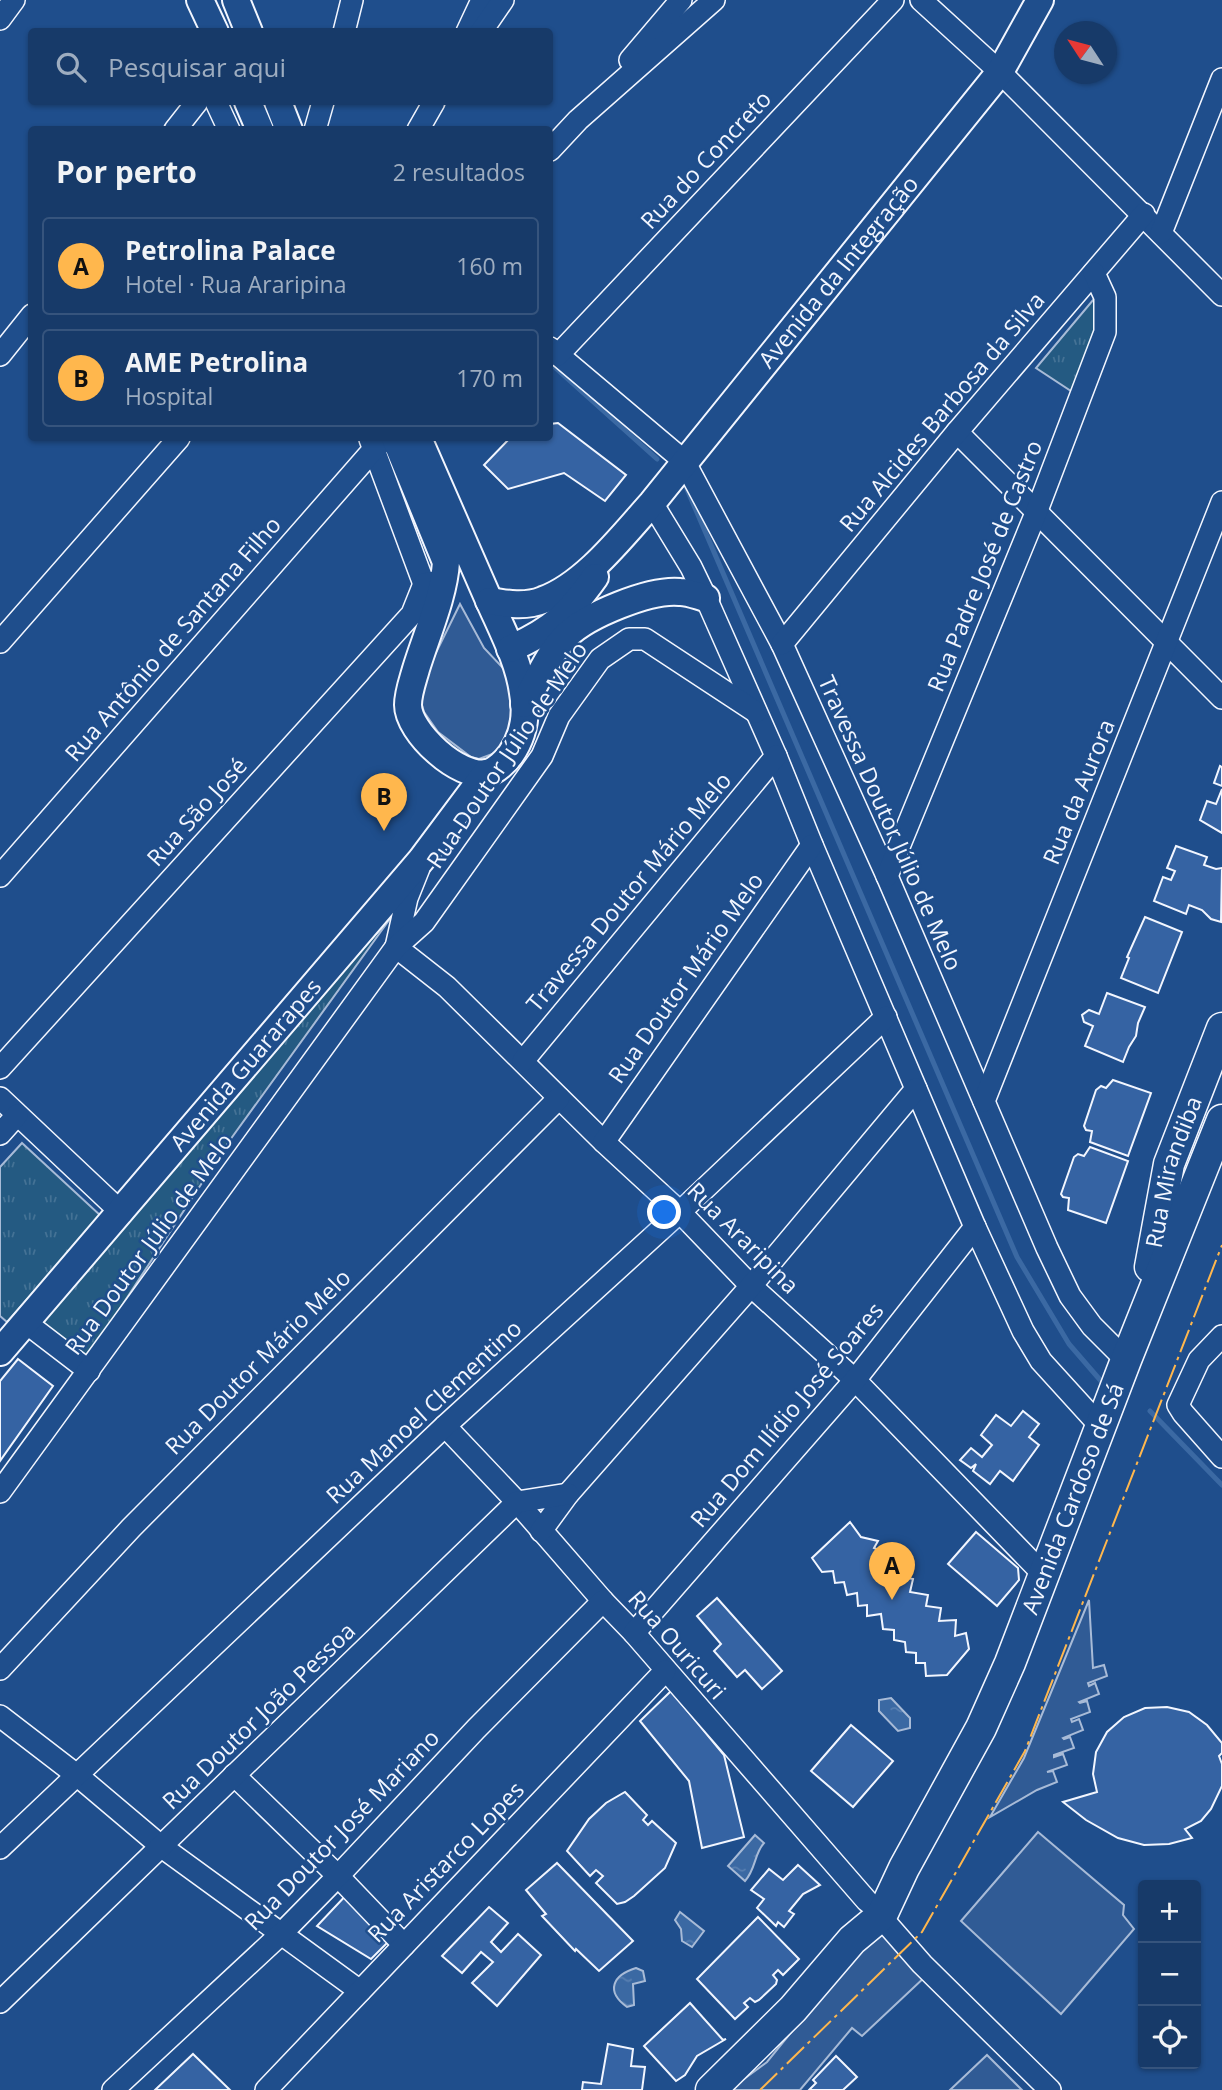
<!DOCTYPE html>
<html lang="pt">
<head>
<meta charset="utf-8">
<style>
  :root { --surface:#173a69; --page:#20416f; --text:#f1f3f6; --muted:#9eadc0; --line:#36547d; --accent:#ffb74d }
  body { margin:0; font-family:"Open Sans",sans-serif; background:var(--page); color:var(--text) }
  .controls { position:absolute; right:21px; bottom:21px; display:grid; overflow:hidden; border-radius:7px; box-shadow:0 2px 5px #0004 }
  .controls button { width:63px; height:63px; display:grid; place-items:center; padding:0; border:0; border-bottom:2px solid var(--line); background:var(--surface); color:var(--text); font:35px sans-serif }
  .compass { position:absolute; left:1054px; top:21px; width:63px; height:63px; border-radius:50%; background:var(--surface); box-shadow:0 2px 5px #0004; rotate:306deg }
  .you { position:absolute; left:665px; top:1213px; width:24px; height:24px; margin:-18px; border:5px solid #fff; border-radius:50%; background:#1a73e8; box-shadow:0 0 0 10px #1a73e833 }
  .badge { display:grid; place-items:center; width:46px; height:46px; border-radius:50%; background:var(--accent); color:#111; font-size:23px; font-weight:700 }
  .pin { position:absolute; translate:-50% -58px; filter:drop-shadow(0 2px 4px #0008) }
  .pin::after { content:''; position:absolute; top:37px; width:24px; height:21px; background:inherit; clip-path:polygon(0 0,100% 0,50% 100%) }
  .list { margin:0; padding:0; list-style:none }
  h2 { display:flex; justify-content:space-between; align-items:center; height:91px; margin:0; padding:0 28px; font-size:30px }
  h2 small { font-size:23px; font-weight:400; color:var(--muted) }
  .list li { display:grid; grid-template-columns:46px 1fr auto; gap:21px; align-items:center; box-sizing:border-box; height:98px; margin:0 14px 14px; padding:0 14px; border:2px solid var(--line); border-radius:7px }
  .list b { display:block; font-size:26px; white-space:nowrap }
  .list p { margin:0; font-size:23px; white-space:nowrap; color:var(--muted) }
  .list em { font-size:23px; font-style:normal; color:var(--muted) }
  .icon { flex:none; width:38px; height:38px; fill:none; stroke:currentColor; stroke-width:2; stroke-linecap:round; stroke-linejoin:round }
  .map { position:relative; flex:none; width:1222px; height:2090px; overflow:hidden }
  .search { position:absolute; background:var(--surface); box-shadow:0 2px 5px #0004; left:28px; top:28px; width:525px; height:77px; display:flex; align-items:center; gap:18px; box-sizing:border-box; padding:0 24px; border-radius:7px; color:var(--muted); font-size:26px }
  .panel { position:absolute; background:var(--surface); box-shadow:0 2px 5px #0004; left:28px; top:126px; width:525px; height:315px; border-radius:7px }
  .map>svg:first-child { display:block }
</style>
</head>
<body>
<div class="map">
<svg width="1222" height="2090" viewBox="0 0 1222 2090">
  <defs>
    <pattern id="park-tufts" width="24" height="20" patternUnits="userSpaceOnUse" patternTransform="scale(1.75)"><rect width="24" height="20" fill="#245a82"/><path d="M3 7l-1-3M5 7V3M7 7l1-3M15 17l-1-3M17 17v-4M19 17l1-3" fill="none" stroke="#447295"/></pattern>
    <pattern id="water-ripples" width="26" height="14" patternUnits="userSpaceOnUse" patternTransform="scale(1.75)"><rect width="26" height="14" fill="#3b69a3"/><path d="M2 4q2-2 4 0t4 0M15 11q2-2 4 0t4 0" fill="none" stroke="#587fb1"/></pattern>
  </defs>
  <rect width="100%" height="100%" fill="#1f4e8c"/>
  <g fill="url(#park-tufts)" stroke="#a8bbd7" stroke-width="2">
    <polygon points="1104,287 1113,291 1074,393 1036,368"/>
    <polygon points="395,912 230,1140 87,1359 38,1321"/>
    <polygon points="22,1143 101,1216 7,1322 0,1316 0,1167"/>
  </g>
  <g fill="#305b95" stroke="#a8bbd7" stroke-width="2">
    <polygon points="460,604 484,648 503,668 511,682 512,715 506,739 495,753 479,759 471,757 438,732 424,712 421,702 423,679"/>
    <polygon points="1089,1600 1093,1668 1104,1665 1107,1676 1088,1683 1089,1686 1095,1683 1099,1694 1079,1702 1080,1703 1087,1701 1090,1712 1071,1719 1072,1722 1079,1719 1083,1730 1063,1738 1064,1739 1070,1737 1074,1748 1054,1755 1054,1757 1063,1754 1067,1765 1047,1772 1053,1771 1057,1782 1037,1790 990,1817 1024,1758"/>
    <polygon points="1038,1832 1124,1905 1123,1915 1134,1929 1061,2014 961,1921"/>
    <polygon points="877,1927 927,1975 862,2036 852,2028 800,2090 729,2090 767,2062"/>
    <polygon points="987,2055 1022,2090 950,2090"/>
  </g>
  <g fill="url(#water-ripples)" stroke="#a8bbd7" stroke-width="2">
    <polygon points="891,1698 910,1718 910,1728 898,1731 879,1711 879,1700"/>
    <path d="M755,1835l9,8c-10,11 -8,26 -19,38l-17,-15z"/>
    <polygon points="680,1912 704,1931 692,1947 682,1941 681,1929 675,1920"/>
    <path d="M636,1968l7,3 2,10 -12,3 1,21 -7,2c-22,-16 -14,-32 9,-39z"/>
  </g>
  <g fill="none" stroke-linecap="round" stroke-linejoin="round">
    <g stroke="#3b69a3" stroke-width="5">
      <polyline points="550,363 657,459"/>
      <polyline points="686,487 1017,1257 1069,1344 1101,1381"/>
      <polyline points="1150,1411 1222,1485"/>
    </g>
  </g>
  <g fill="#3563a3" stroke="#f2f6ff" stroke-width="2">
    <polygon points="558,423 626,475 605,501 564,473 508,489 484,465 510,438 550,438 550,424"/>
    <polygon points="1220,766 1222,767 1222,786 1214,783"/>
    <polygon points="1222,789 1222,833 1200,820 1207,801 1216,804"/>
    <polygon points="1176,846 1207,857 1204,865 1216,869 1222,868 1221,922 1211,919 1202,910 1189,905 1186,914 1154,901 1163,877 1171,880 1175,871 1167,868"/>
    <polygon points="1145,917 1182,932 1158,993 1121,978 1129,958 1127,957"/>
    <polygon points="1107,993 1145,1007 1138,1023 1136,1036 1129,1047 1123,1062 1085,1046 1093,1026 1084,1022 1082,1015 1089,1010 1099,1014"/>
    <polygon points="1113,1080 1151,1093 1128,1156 1090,1142 1092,1131 1086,1130 1084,1126 1096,1090 1101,1086 1106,1088"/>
    <polygon points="1090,1147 1128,1161 1106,1223 1068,1210 1069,1198 1063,1197 1061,1194 1074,1157 1078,1154 1084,1156"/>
    <polygon points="18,1359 53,1386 0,1461 0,1381"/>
    <polygon points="1023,1411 1039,1424 1029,1437 1039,1445 1013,1481 1000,1471 990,1484 973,1471 976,1464 971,1468 960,1460 971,1448 982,1457 992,1445 981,1435 996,1415 1011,1426"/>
    <polygon points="850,1522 861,1537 878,1541 874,1548 891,1555 889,1561 900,1566 897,1576 913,1579 910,1592 928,1595 926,1606 941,1608 939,1621 956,1620 955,1636 966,1633 969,1649 947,1675 926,1676 925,1663 916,1663 916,1653 906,1652 905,1642 894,1640 894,1630 883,1629 881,1614 867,1616 867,1605 858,1606 857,1593 847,1595 844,1582 835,1583 833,1571 822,1572 812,1558"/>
    <polygon points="976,1532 1018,1568 1019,1580 997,1606 948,1564"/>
    <polygon points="717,1598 782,1671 762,1689 745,1670 737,1677 714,1651 721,1644 697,1616"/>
    <polygon points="671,1691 724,1755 744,1837 702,1848 689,1781 640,1721"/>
    <polygon points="1167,1707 1189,1712 1207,1725 1222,1743 1222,1753 1219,1756 1222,1764 1222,1786 1211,1809 1201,1821 1185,1829 1192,1838 1169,1844 1144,1845 1118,1838 1086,1820 1063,1802 1097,1792 1093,1774 1096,1752 1107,1732 1124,1717 1145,1708"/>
    <polygon points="851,1725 893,1761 853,1807 811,1771"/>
    <polygon points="625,1792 647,1815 643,1820 648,1825 652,1821 676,1843 665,1868 634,1896 625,1902 617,1904 596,1883 603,1876 596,1870 590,1876 567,1851 589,1819 606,1803"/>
    <polygon points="557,1863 633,1941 599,1971 576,1949 575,1951 542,1916 546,1914 526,1890"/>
    <polygon points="798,1865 820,1885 803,1894 789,1911 794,1914 784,1927 778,1922 776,1926 757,1908 764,1899 751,1890 769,1869 783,1880"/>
    <polygon points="350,1891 393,1937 371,1959 317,1926"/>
    <polygon points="489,1907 508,1923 491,1942 501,1952 518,1934 541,1955 497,2006 472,1983 493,1962 481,1952 462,1973 442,1956"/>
    <polygon points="758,1917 799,1959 783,1975 778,1970 773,1975 777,1980 776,1984 759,2000 755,2002 750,1998 744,2003 748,2007 735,2019 697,1979"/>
    <polygon points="690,2003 723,2040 726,2039 697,2056 685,2075 676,2081 644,2046"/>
    <polygon points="608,2044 633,2049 631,2066 645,2067 642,2090 582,2090 583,2082 601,2084"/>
    <polygon points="193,2054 230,2090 155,2090"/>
    <polygon points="836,2056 857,2077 843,2090 809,2090 816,2083 813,2080"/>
  </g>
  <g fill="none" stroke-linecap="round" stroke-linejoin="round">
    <defs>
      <g id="minor">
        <polyline points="921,0 1000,72 1222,295"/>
        <polyline points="0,19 14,0"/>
        <polyline points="344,32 352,0"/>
        <polyline points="467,32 482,0"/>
        <polyline points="481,32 503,0"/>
        <polyline points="630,60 681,0"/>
        <polyline points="216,102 229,130"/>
        <polyline points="175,130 197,102"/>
        <polyline points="315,130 323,102"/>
        <polyline points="418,130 434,102"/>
        <polyline points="550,150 578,120 714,0"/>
        <polyline points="1161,233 1222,79"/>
        <polyline points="550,348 684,461 782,644 887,876 1047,1248 1070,1296 1092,1326 1126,1360"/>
        <polyline points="0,355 32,315"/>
        <polyline points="558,355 893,0"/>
        <polyline points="957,432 1222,698"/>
        <polyline points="370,439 424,584"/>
        <polyline points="652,503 691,567 706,598 776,756 812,845 975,1227 1023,1331 1041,1361 1101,1427"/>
        <polyline points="0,642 179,438"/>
        <polyline points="782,644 957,432 1144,214"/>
        <polyline points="0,876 374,449 387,438"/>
        <polyline points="887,876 1036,513 1105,332 1105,297 1094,273"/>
        <polyline points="396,947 447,987 604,1142 680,1212 751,1286 855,1380 1045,1576"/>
        <polyline points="396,947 407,898 419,868"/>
        <polyline points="523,1061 776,756"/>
        <polyline points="0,1068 412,614 424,584 444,580"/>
        <polyline points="0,1098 122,1213"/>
        <polyline points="984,1101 1222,502"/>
        <polyline points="0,1134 17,1115"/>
        <polyline points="604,1142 812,845"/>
        <polyline points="25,1322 89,1371"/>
        <polyline points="1222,1336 1199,1360 1178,1405 1183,1413 1222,1457"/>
        <polyline points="445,1426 517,1502 603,1601 634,1633 867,1901"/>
        <polyline points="0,1492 396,947 424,922 542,756 559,716 600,659 629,639 645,639 756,712"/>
        <polyline points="541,1531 568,1494 751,1286 916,1089"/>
        <polyline points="634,1633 855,1380 975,1227"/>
        <polyline points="0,1669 131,1528 559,1098"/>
        <polyline points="0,1716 78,1776 162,1847 360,1991"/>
        <polyline points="234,1775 338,1876 404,1945"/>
        <polyline points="0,1848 445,1426 680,1212 886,1017"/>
        <polyline points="880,1916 922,1964 1050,2090"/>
        <polyline points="0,2002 517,1502 568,1494"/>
        <polyline points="113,2090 281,1934 338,1876 476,1729 603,1601"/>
        <polyline points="266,2090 665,1671"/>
      </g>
      <g id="major">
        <polyline points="200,0 215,32"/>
        <polyline points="236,0 249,32"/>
        <polyline points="248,102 260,130"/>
        <polyline points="278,102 289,130"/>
        <path d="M395,438l51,124c-2,34 -20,74 -30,107 -3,11 -8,24 -8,36 0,27 51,74 79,68 9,-2 19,-12 24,-19 13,-19 16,-40 12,-61 -4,-32 -22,-65 -35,-95 -23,-53 -47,-107 -70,-160"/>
        <path id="s1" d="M489,601c18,3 37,6 54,-1 42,-15 80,-65 109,-97l348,-431 40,-72"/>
        <path d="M510,649c44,-20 57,-33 85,-72"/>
        <path d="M524,704c13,-22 24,-50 42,-68 21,-21 84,-47 114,-44 8,0 18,4 26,6"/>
        <path id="s2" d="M0,1352l421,-492 65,-87"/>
      </g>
      <g id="highway">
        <path id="s3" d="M1150,1267l19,-103 53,-136"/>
        <path id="s4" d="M711,2090l82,-81 59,-69 30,-25 22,-47 77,-140 29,-65 116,-303 96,-240"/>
      </g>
    </defs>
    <use href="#minor" stroke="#f2f6ff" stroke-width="24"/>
    <use href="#major" stroke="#f2f6ff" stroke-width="30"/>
    <use href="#highway" stroke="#f2f6ff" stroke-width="33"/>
    <use href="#minor" stroke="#1f4e8c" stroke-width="21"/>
    <use href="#major" stroke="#1f4e8c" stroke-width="26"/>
    <use href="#highway" stroke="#1f4e8c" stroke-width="30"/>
    <polyline stroke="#ffb74d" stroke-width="2" stroke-dasharray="24 5 3.5 5" stroke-linecap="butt" points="760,2090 922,1932 1025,1751 1222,1245"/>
  </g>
  <g text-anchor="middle" stroke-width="5" stroke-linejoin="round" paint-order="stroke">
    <g font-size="23" fill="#f2f6ff" stroke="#1f4e8c">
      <text transform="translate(706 160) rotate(-47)" y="8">Rua do Concreto</text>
      <text dy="8" stroke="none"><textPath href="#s1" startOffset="499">Avenida da Integração</textPath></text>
      <text transform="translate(942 412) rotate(-50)" y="8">Rua Alcides Barbosa da Silva</text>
      <text transform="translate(985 566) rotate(-68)" y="8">Rua Padre José de Castro</text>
      <text transform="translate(173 639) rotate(-49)" y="8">Rua Antônio de Santana Filho</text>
      <text transform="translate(507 755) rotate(-56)" y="8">Rua Doutor Júlio de Melo</text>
      <text transform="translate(1079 792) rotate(-68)" y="8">Rua da Aurora</text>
      <text transform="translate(197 812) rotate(-48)" y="8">Rua São José</text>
      <text transform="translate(890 823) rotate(66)" y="8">Travessa Doutor Júlio de Melo</text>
      <text transform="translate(629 892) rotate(-50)" y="8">Travessa Doutor Mário Melo</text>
      <text transform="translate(686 978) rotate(-55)" y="8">Rua Doutor Mário Melo</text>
      <text dy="8" stroke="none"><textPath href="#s2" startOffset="378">Avenida Guararapes</textPath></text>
      <text dy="8" stroke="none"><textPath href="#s3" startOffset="98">Rua Mirandiba</textPath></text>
      <text transform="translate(743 1238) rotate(45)" y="8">Rua Araripina</text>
      <text transform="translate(149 1244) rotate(-54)" y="8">Rua Doutor Júlio de Melo</text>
      <text transform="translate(258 1362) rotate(-45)" y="8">Rua Doutor Mário Melo</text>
      <text transform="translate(424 1412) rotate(-43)" y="8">Rua Manoel Clementino</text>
      <text transform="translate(787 1415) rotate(-50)" y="8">Rua Dom Ilídio José Soares</text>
      <text dy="8" stroke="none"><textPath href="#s4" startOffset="704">Avenida Cardoso de Sá</textPath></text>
      <text transform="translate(677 1645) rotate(49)" y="8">Rua Ouricuri</text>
      <text transform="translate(259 1716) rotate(-44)" y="8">Rua Doutor João Pessoa</text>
      <text transform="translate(342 1830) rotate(-46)" y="8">Rua Doutor José Mariano</text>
      <text transform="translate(446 1862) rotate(-46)" y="8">Rua Aristarco Lopes</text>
    </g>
  </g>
</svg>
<div class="controls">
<button>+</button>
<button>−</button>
<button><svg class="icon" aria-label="locate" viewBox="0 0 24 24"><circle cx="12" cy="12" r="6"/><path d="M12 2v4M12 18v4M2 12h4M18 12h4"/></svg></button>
</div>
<svg class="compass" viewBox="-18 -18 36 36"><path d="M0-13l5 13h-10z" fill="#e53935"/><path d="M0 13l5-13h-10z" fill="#9eadc0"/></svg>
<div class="you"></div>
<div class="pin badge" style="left:892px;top:1600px">A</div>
<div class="pin badge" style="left:384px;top:831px">B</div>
<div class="search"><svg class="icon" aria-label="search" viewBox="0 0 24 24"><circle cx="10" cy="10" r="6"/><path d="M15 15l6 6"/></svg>Pesquisar aqui</div>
<section class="panel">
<h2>Por perto<small>2 resultados</small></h2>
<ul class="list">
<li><span class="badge">A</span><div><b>Petrolina Palace</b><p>Hotel · Rua Araripina</p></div><em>160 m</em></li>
<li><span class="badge">B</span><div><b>AME Petrolina</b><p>Hospital</p></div><em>170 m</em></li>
</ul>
</section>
</div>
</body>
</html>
